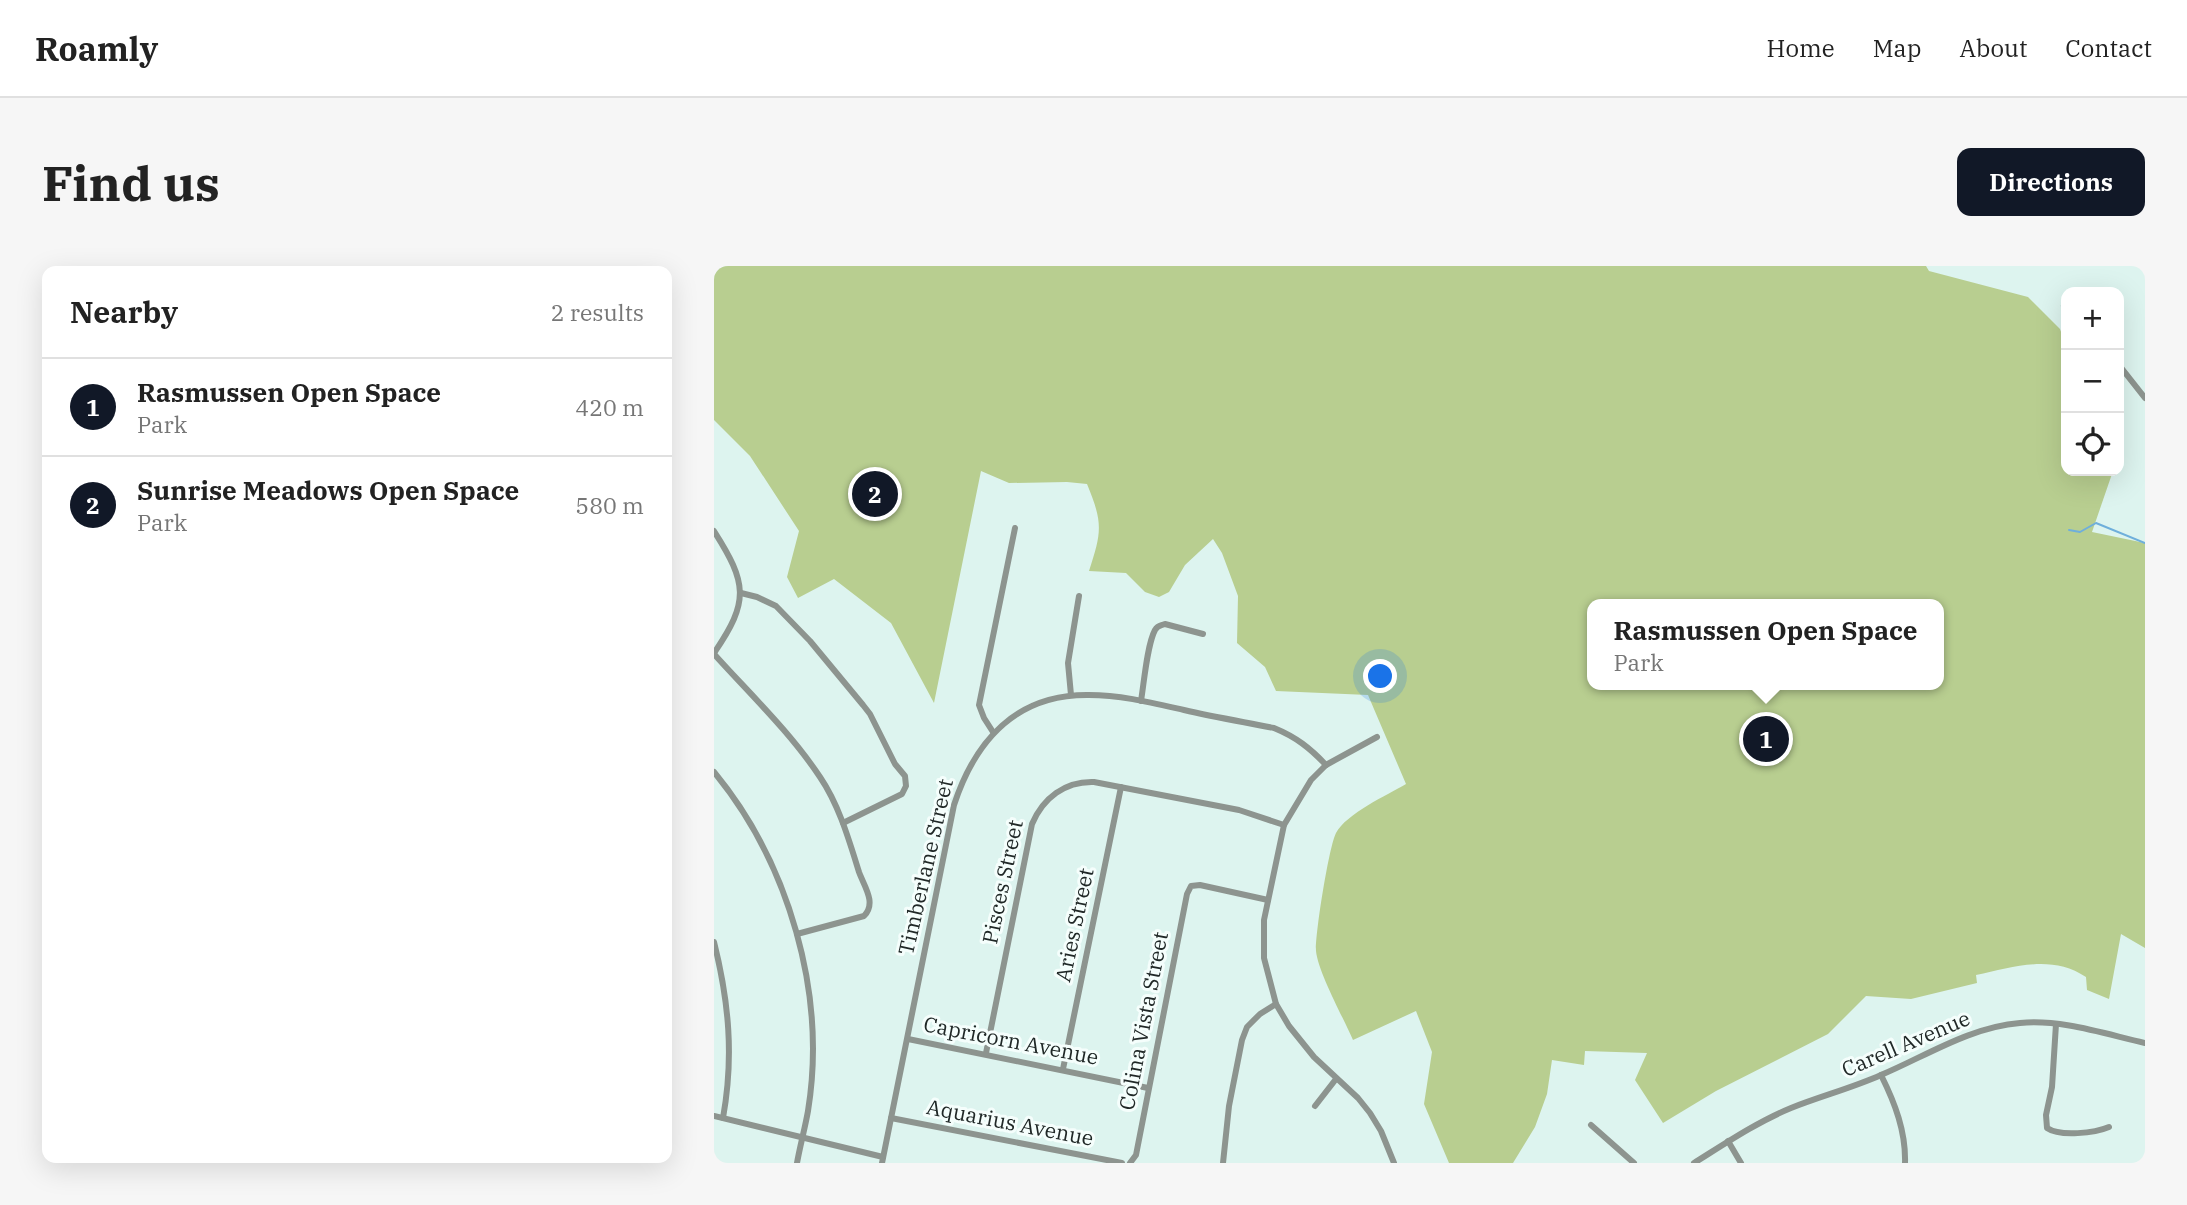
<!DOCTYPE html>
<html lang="en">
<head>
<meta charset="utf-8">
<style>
  :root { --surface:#fff; --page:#f6f6f6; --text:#222; --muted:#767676; --line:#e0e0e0; --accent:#111827 }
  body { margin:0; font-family:"IBM Plex Serif",serif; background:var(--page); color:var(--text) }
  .controls { position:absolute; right:21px; top:21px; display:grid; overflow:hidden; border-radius:14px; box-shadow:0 7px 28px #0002 }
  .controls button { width:63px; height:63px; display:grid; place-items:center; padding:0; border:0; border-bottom:2px solid var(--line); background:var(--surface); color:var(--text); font:35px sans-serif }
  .you { position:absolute; left:667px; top:411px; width:24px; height:24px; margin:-18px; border:5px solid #fff; border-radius:50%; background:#1a73e8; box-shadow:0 0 0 10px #1a73e833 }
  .badge { display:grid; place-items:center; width:46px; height:46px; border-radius:50%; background:var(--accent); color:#fff; font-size:23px; font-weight:700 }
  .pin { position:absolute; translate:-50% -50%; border:4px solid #fff; box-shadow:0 2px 7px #0006 }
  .popup { position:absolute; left:873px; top:333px; width:357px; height:91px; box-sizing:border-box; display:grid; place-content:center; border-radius:14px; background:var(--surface); filter:drop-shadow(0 2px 5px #0005); font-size:23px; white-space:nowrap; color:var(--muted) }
  .popup b { font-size:26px; color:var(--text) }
  .popup::after { content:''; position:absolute; left:50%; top:100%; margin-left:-14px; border:14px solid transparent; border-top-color:var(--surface) }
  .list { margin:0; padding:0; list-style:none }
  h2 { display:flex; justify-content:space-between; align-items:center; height:91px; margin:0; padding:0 28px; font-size:30px }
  h2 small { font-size:23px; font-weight:400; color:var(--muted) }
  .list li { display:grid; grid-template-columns:46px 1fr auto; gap:21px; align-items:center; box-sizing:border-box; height:98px; padding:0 28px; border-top:2px solid var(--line) }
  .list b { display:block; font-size:26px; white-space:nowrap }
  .list p { margin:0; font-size:23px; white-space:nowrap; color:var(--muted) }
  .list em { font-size:23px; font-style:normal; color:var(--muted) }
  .icon { flex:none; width:38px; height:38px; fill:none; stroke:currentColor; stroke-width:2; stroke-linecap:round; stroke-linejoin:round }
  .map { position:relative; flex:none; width:1431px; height:897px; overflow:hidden; border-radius:14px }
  header { display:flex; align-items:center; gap:42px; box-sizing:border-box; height:98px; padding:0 35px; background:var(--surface); border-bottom:2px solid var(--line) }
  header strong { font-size:33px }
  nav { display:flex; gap:38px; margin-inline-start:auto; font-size:24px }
  .intro { display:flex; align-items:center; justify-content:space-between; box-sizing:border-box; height:168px; padding:0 42px }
  h1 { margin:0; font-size:49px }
  .button { padding:18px 32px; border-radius:14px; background:var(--accent); color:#fff; font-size:24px; font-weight:700 }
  main { display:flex; gap:42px; padding:0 42px }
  aside { flex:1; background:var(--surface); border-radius:14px; box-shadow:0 7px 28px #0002 }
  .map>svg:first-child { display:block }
</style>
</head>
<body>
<header>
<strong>Roamly</strong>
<nav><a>Home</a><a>Map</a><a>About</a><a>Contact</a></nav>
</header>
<div class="intro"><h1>Find us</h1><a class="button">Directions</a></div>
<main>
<aside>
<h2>Nearby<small>2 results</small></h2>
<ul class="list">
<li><span class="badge">1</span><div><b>Rasmussen Open Space</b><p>Park</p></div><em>420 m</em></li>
<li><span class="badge">2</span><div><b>Sunrise Meadows Open Space</b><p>Park</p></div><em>580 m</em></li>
</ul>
</aside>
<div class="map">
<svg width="1431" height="897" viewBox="0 0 1431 897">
  <rect width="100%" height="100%" fill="#ddf4ef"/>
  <path fill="#b8ce90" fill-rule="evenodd" d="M0,0h1212l3,5 99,26 32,32 6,17v125h47l-21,61 53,11v405l-24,-14 -12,65 -22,-9 -1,-13c-35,-23 -72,-10 -110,-2l1,8 -66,16 -45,-3 -38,38 -112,57 -53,32 -28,-43 12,-27 -62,-2 -1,14 -32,-5 -5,34 -12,33 -22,36h-64l-25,-59 8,-52 -16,-41 -63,29c-9,-21 -35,-68 -37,-89 -1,-16 13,-105 20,-118 10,-19 51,-38 70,-49l-38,-89 -92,-4 -11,-24 -28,-24 1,-47 -16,-43 -9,-14 -28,26 -16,27 -10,5 -14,-5 -19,-19 -37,-2c13,-40 14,-48 -2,-87l-20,-2 -58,1 -28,-12 -47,232 -43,-80 -57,-44 -36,19 -11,-21 12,-46 -49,-75 -36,-36zM879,338h346v81h-346z"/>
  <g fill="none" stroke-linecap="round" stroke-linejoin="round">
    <polyline stroke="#6fafdb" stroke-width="2" points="1355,264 1366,266 1382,257 1431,277"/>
    <g stroke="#8d948f" stroke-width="6">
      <polyline points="1350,40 1352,43"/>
      <polyline points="1405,99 1431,132"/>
      <path d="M0,265c33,52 36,70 0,122"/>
      <polyline points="27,327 43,331 62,340 96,375 149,439 156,448 181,498 191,510 192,520 188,528 129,557"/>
      <path d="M0,388c36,40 76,78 106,123 19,28 29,63 39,95 5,14 18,31 5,44l-67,18"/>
      <polyline points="357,429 354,397 365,330"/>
      <path d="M427,435c3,-18 6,-56 14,-71 3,-5 5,-4 10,-6l38,10"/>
      <polyline points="279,466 270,452 265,439 301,262"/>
      <polyline points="663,471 612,499 597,514 570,559 550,654 550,692 562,738 575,760 600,791 644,832 656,847 667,865 680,897"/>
      <path d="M0,506c75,91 113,222 94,339 -3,17 -8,35 -11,52"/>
      <path d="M0,676c15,60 20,115 9,176"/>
      <path d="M1342,758l-4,63 -6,28 1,13c13,9 48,5 62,-1"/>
      <polyline points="194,773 434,822"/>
      <path d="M272,787l46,-229c11,-26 33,-43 62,-42l145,28 45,15"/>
      <polyline points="349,803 407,521"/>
      <path d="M1167,809c14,28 25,57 24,88"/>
      <polyline points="601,840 622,813"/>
      <polyline points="0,850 169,891"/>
      <polyline points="177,852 408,897"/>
      <polyline points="877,859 920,897"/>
      <polyline points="1014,875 1027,897"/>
      <path d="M168,897l72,-358c21,-64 62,-111 135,-110 32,0 64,8 95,15 30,7 60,12 90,18 22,9 36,20 52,37"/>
      <polyline points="416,897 422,889 473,628 477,620 486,619 554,634"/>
      <polyline points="509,897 515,840 528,774 533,761 546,748 562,738"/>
      <path d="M980,897c32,-20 63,-41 97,-55 30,-12 61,-20 90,-33 45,-19 89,-48 139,-52 41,-4 85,11 125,20"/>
    </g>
  </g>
  <g text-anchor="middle" stroke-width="6" stroke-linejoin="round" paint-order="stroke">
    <g font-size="21" fill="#202827" stroke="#f5fefc">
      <text transform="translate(212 601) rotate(-77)" y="7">Timberlane Street</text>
      <text transform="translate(289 616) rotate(-78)" y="7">Pisces Street</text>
      <text transform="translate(361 659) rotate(-78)" y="7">Aries Street</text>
      <text transform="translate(430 755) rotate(-79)" y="7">Colina Vista Street</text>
      <text transform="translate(297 775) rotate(11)" y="7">Capricorn Avenue</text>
      <text transform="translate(1192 778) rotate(-23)" y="7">Carell Avenue</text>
      <text transform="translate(296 857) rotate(11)" y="7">Aquarius Avenue</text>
    </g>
  </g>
</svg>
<div class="controls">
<button>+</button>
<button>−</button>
<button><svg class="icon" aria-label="locate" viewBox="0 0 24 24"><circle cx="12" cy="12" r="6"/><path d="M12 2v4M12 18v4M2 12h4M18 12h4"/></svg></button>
</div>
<div class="you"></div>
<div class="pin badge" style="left:1052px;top:473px">1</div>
<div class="popup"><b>Rasmussen Open Space</b>Park</div>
<div class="pin badge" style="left:161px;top:228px">2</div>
</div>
</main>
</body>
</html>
